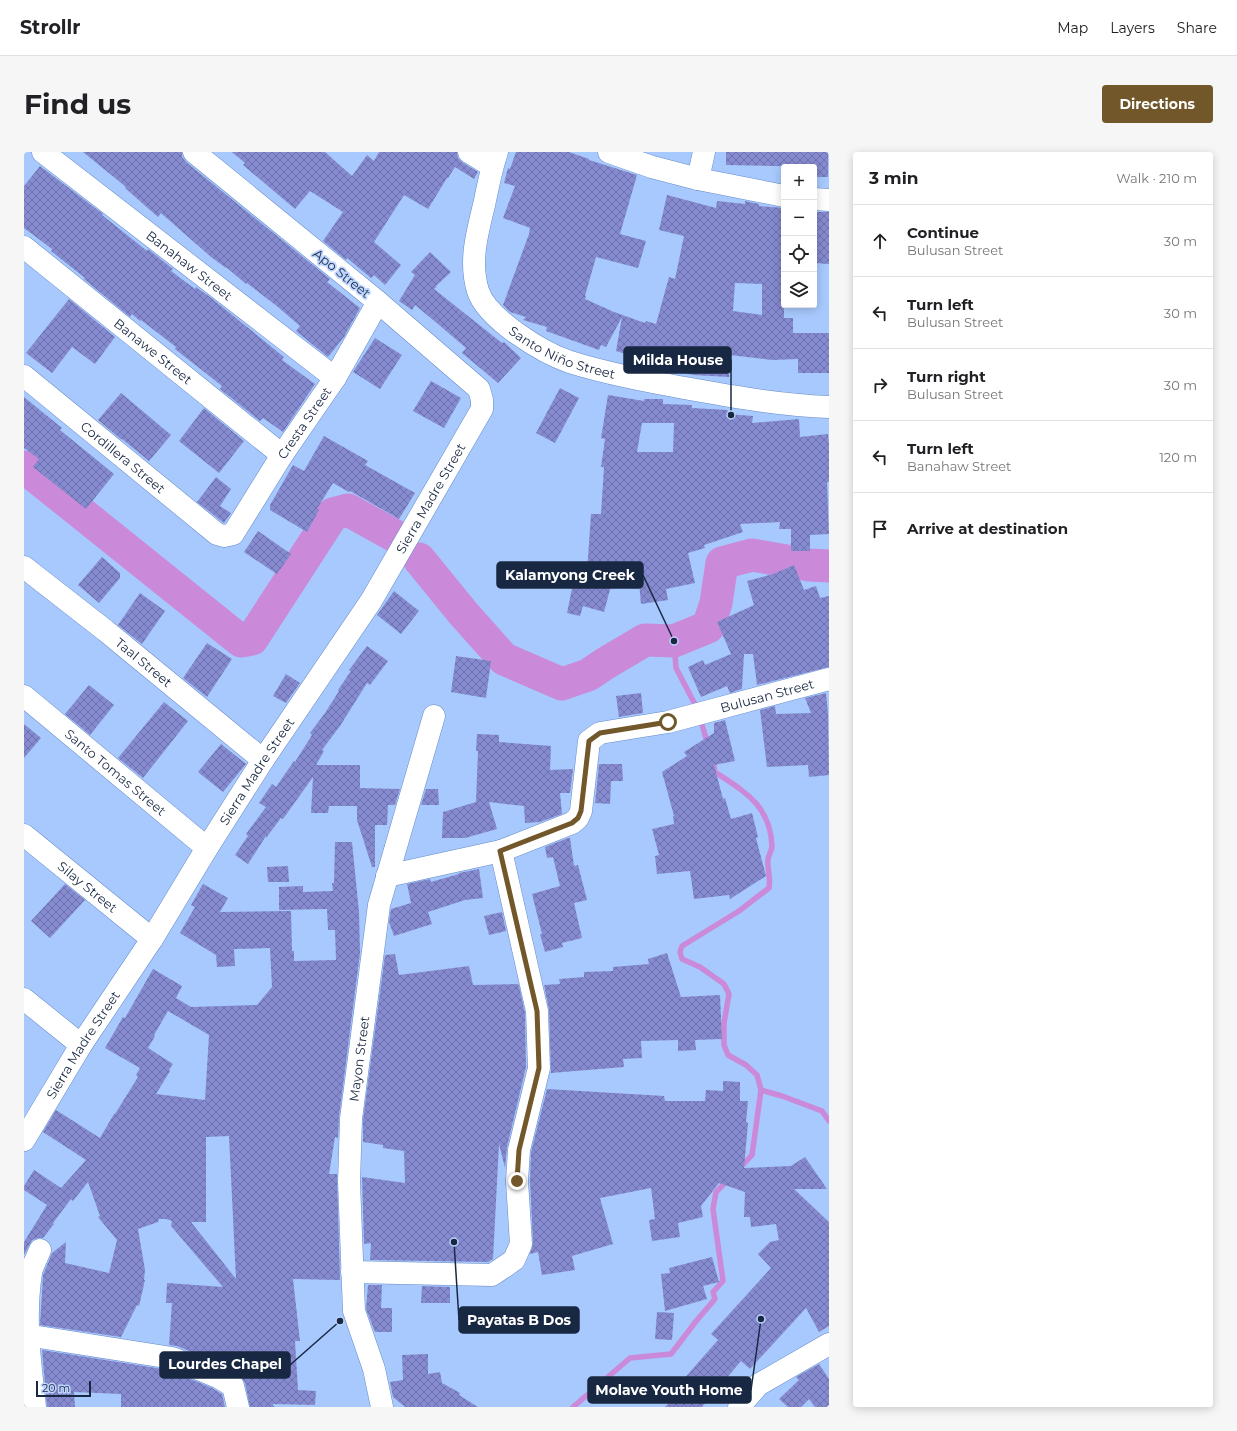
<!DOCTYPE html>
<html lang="en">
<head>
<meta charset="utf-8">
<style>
  :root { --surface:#fff; --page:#f6f6f6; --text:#202124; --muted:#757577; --line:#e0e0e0; --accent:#715729 }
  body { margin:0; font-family:Montserrat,sans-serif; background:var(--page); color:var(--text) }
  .controls { position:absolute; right:12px; top:12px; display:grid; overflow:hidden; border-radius:4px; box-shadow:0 2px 10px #0003 }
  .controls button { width:36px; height:36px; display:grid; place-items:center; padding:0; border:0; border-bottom:1px solid var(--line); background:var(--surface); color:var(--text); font:20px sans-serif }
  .scale { position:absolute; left:12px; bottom:10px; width:55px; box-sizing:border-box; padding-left:4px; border:2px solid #192842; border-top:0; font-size:11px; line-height:14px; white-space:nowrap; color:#192842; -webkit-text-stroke:3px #bdd5fe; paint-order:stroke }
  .stop { position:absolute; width:12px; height:12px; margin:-9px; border:3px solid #715729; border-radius:50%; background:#fff }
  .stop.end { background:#715729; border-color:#fff; box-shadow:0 1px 4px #0008 }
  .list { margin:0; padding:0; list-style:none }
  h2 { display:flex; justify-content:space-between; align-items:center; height:52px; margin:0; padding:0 16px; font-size:17px }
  h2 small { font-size:13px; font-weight:400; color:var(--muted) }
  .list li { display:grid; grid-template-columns:26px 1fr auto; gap:12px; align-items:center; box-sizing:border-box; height:72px; padding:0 16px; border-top:1px solid var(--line) }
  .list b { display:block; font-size:15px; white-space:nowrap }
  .list p { margin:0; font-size:13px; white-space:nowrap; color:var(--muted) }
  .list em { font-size:13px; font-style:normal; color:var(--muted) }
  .icon { flex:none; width:22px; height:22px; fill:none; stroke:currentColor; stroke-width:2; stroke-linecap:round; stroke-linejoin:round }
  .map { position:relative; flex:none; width:805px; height:1255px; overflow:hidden; border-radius:4px }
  header { display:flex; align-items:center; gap:24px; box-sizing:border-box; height:56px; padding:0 20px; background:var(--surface); border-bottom:1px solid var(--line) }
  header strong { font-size:19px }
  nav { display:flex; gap:22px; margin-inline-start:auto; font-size:14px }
  .intro { display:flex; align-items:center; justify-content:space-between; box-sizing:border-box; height:96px; padding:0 24px }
  h1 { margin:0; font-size:28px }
  .button { padding:10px 18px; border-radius:4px; background:var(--accent); color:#fff; font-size:14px; font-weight:700 }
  main { display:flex; gap:24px; padding:0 24px }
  aside { flex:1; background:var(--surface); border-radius:4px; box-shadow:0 2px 10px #0003 }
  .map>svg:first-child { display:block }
</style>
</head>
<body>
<header>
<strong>Strollr</strong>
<nav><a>Map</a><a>Layers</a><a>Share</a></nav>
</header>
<div class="intro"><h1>Find us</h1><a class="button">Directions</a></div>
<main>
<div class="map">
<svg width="805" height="1255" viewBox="0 0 805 1255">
  <defs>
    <pattern id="building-cross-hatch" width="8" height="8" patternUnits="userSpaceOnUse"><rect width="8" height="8" fill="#868bd1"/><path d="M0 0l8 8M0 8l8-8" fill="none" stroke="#6d72ab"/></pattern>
  </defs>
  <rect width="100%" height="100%" fill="#a8c9fd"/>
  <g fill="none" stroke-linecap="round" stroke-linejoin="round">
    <g stroke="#ca89d9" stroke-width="5.5">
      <polyline points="650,489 652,516 674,558"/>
      <polyline points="676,566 684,593"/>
      <path d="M690,614l1,6c30,20 55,33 57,74 0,5 -4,9 -4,14 -1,10 3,17 1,28l-30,23 -57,35 -2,6 2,7 18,8 24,17 5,10 -5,29v22l4,10 18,10 11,10 4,15 -9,65 -13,14"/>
      <polyline points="737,938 758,944 798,959 805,969"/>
      <polyline points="549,1255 606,1206 647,1202 673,1168 691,1147 689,1140 699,1129 689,1057 692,1040 704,1028"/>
    </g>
    <g stroke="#ca89d9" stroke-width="33">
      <polyline points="0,315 217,489 228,487 309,362 324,358 371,384"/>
      <polyline points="395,407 439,461 480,507 538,532 564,523 582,511 621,488 650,489 684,475 692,451 698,411 728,403 785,413 805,414"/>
    </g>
  </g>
  <g fill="url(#building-cross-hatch)" fill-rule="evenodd">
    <polygon points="59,0 158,0 158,5 162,10 306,127 303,130 336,156 320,185 304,205 272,179 276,174 254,155 223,131 222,132 202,115 202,116 187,105 137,61 134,65 101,36 102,35"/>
    <polygon points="208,0 301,0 328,24 343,3 350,9 355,0 433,0 434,6 438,10 454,20 450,27 431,15 424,26 423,26 404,57 380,43 350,90 377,113 361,133 350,123 347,126 323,106 322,108 299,89 319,60 286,39 271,57 219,13 221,11"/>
    <path d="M492,0h53l20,7v1l48,15 -17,59 26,7 -8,27 -42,-11 -11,39h1l-1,3 29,13 31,11 1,-2 10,3 13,-47 6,2 9,-43 -25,-6 8,-35 49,13 1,-7 28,3v-3l14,3v2l25,2v110h9v15h36v40h-31v-14l-26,1 -42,-5 -1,22 -36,-2 -20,-4 -38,-11v-3l-19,-6 6,-34 -16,30 -5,-2 -2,5 -53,-19 1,-4 -24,-7 3,-3 -16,-5 -7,-7 26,-71 1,-6 -27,-10 12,-32 -11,-3 4,-15 2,1zM711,131l27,1v31l-29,-4z"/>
    <polygon points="702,0 804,0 804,25 790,25 790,15 702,13"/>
    <polygon points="16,14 79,62 78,63 123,99 124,97 149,117 147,119 171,137 172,135 186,145 260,205 258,208 291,232 259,280 239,266 236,269 196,237 198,234 151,197 152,195 117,168 116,169 108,162 106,165 60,127 61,126 27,99 28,97 0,76 0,34"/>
    <polygon points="790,60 805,60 805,112 790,111"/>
    <polygon points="406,100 427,120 413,133 411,133 413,134 410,137 478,191 480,190 497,206 474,231 438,201 442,196 414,172 391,153 388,158 375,149 391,123 387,120"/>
    <polygon points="45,147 91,185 71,212 48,195 28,221 2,201"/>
    <polygon points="351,186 378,203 356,237 329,220"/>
    <polygon points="407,229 437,246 420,276 389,259"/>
    <polygon points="536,236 555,246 531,291 512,281"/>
    <polygon points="97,241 147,283 125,309 98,287 98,288 74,268"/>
    <path d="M584,243l36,6v-2h19v5l29,1v3l36,2 -1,4 26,2 -1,7 47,-4 1,18 28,-3 1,11v37h-2l2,52 -19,1v16h-19v-22h-12l1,-7 -40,2 3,8 -39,13 1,3 -17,5 7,30 -29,6 2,11 -27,4 -2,-22h-27l-8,30 -21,-6 -3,10 -13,-3 9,-44 11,3 4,-58h10l3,-47h-3l4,-28 -4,-1zM618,271h32l-1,29h-36z"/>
    <polygon points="0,245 38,276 36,278 90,322 62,357 9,315 15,307 0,296"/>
    <polygon points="180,256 220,289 195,321 155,289"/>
    <polygon points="300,284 344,309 341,313 391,341 375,367 326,339 325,340 309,331 293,357 295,358 283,380 246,358 246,353 269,313 280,319"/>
    <polygon points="192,325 207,337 196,354 207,361 200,371 173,350"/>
    <polygon points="234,379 267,402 253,422 220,400"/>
    <polygon points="78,405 96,421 96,426 75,451 54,433"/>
    <polygon points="770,413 780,438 792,434 796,446 805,444 805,515 733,533 729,502 720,502 718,537 706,541 703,534 677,545 664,515 679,508 681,513 707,502 693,470 730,453 723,429 749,422"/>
    <polygon points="370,439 395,459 377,482 353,463"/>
    <polygon points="116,441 141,459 118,492 94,473"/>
    <polygon points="183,491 208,507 183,545 159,526"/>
    <polygon points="343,494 364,509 346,533 343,531 316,574 298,598 300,599 292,613 336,613 336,636 376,637 371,653 364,653 363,673 351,673 351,715 348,715 333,668 333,654 305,654 304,661 287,661 289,625 259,667 257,666 242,686 242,684 224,712 211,703 224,684 222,682 242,655 235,651 248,632 252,635 270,609 271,610 288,583 286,581 301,561 315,539 314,538 327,519 325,518"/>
    <polygon points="432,504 467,509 462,546 427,540"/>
    <polygon points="262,522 276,531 262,551 249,544"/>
    <polygon points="65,533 90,553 66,583 41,562"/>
    <polygon points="617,541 619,561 595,565 592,544"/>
    <polygon points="802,541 804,562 805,623 785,625 784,613 743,615 736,558 751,554 752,562 787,561 781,546"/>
    <polygon points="140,550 164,569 119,626 94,606"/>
    <polygon points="701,568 711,609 690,613 699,647 701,646 707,667 728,661 734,685 732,686 742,724 706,747 705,743 670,747 666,719 633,722 631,704 635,703 628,677 650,672 649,664 650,664 638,620 663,604 660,600 690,581 690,571"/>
    <polygon points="0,572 17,586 0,606"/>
    <polygon points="453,582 475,583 475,590 527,594 526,618 549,617 546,641 536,641 538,662 516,670 501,671 500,654 465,650 473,677 441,686 418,686 419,660 452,650 454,599 452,599"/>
    <polygon points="197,592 222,612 199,640 174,620"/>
    <polygon points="575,612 598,612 599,629 587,629 586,652 571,651"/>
    <polygon points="402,637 414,637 415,653 397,653"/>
    <polygon points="544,686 546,686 550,714 554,713 563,748 550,751 558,786 538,791 539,795 521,800 516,782 518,782 508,742 536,734 529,705 523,706 521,695"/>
    <path d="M311,690h17l7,70 1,41 -21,164 -1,21 -3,-1 -6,37h8l3,106 -47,-1 7,62h-5l3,49 18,1 -1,14 -42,-1 1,3h-24l-5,-24 -5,-8 -17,-10 -46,-19 -8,-1 3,-42h-6l1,-20 56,4 -52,-61 1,-5 -6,-2h-7l-1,3 -20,7 7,41 -1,10h1l-6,26 -2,-1 -16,32 -81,-12 3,-50 9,-22 14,-11 -1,21 44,10 8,-33 -19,-23 2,-1 -12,-34 -15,19 -2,-2 -18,24 1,1 -11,14h-5l-6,2 -8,15v-13l23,-37 -23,-15v-4l10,-16 27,18 25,-28 -43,-28 13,-22 44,28 14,-24h1l23,-37 -2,-2 4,-7 -35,-20 18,-31 2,1 28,-49 29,17 -6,12 15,9 66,-2 15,-18 -2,-39 -36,1 1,17 -18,1 -1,-12 -36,-22 15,-26 -4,-2 12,-21 25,14 -8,14 71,-1 1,40h2v10l42,-1 -1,-30h-7l-1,-21 -48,1v-23l24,-1v6l30,-1 -1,-8h2zM144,859l41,24 -4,65 -49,-6 14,-23 -1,-1 4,-6 -25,-16 7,-12 -1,-1zM205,984l7,143 -45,-57h15v-85z"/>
    <polygon points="264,714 265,730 244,730 243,715"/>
    <polygon points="455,717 459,746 441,748 404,760 408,772 370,784 365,770 367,757 387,751 383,732 406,727 407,730 435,722 435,721"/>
    <polygon points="41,732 61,748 26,786 7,769"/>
    <polygon points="478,760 482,779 465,783 460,764"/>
    <polygon points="643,801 657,845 696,843 698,887 671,888 672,898 654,899 654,888 617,889 618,906 599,907 600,915 527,921 525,858 520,833 536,832 535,827 560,825 560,820 589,819 589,815 625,812 624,807"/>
    <polygon points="371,802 375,823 445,814 449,833 494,832 495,834 501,861 502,915 483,995 481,1016 475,992 469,1107 464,1110 346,1108 347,1091 340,1092 338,1025 381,1031 380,999 359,996 359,993 339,990 339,968 361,803"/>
    <polygon points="699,929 716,930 716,949 724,949 722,970 724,971 720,1016 767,1014 781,1005 803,1037 770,1037 805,1070 805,1174 795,1180 782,1156 726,1217 717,1209 678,1255 641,1255 655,1242 650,1238 694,1188 687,1182 747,1116 734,1102 746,1090 755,1088 754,1084 755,1083 754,1083 752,1072 727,1075 726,1065 720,1065 721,1040 695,1031 677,1054 679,1065 654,1071 656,1085 628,1089 625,1068 631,1067 627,1036 576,1046 589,1092 548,1104 551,1118 518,1123 514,1100 506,1102 509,1091 506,1029 507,1000 523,937 640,944 641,949 681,949 682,938 699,939"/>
    <polygon points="688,1105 695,1130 679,1134 683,1147 641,1159 637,1122 646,1121 645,1116"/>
    <polygon points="344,1133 358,1133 357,1156 368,1156 368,1180 351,1180 342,1157"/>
    <polygon points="398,1134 426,1135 426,1151 397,1151"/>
    <polygon points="633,1160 650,1161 648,1188 631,1187"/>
    <polygon points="18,1198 145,1218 188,1236 198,1242 201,1255 97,1255 97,1242 50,1240 51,1255 23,1255"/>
    <polygon points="404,1202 404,1222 416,1220 418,1231 436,1241 435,1243 454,1255 381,1255 369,1245 366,1230 379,1228 378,1203"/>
    <polygon points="795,1212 805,1227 805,1255 791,1255 785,1247 777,1255 764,1255 755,1247 775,1228 772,1225"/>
  </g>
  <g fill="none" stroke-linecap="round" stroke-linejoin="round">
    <defs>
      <g id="street">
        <path id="s1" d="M19,0l292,226"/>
        <polyline points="445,0 468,14"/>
        <path id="s2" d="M473,0c-6,17 -9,35 -13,53 -7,29 -15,57 -6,86 9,28 65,62 92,71 35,11 72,18 109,25 50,9 99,18 150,20"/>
        <polyline points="585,0 628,15 674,27 760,44"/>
        <polyline points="674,27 680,0"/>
        <polyline points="790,47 805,48"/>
        <path id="s3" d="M0,95l258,208"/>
        <path id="s4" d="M0,224l193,158 7,2 9,-2 49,-79 53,-77 43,-76"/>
        <path id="s5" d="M0,415l82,64 157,129"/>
        <path id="s6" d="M0,544l183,152"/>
        <path id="s7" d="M0,683l128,104"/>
        <path id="s8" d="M363,724l114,-25 71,-28 6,-5 3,-7 8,-70 11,-8 68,-11 161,-43"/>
        <polyline points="0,847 57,893"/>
        <path id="s9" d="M0,988l57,-95 71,-106 55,-91 56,-88 108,-159 111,-192v-9l-3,-11 -101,-87 -184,-150"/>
        <polyline points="328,1120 468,1123 490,1108 497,1092 493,1029 495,998 515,916 513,859 477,699"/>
        <polyline points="2,1183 148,1206 194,1225 209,1234 214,1255"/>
        <path d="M11,1255c-5,-44 -11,-89 -4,-134 1,-7 6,-15 9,-23"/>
        <path id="s10" d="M358,1255l-8,-38 -20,-58 -5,-129 2,-63 28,-214 55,-189"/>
        <polyline points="715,1255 734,1233 805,1192"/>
      </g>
    </defs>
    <use href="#street" stroke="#658bc9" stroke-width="23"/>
    <use href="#street" stroke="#fff" stroke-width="22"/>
  </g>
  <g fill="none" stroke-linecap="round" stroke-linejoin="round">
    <polyline stroke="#715729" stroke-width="5" points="493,1029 495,998 515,916 513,859 476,699 548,671 554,666 557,659 565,589 576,581 644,570"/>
  </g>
  <g text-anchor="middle" stroke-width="3.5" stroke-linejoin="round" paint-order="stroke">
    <g font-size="13" fill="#192842" stroke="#bdd5fe">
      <text dy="5" stroke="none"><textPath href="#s1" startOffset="185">Banahaw Street</textPath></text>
      <text transform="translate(318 121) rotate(39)" y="5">Apo Street</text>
      <text dy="5" stroke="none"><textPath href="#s2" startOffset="250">Santo Niño Street</textPath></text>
      <text dy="5" stroke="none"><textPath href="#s3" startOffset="166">Banawe Street</textPath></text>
      <text dy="5" stroke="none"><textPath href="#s4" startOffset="398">Cresta Street</textPath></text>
      <text dy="5" stroke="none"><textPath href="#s4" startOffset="128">Cordillera Street</textPath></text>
      <text dy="5" stroke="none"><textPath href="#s9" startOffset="760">Sierra Madre Street</textPath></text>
      <text dy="5" stroke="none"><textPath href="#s5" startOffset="153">Taal Street</textPath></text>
      <text dy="5" stroke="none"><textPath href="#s8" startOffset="464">Bulusan Street</textPath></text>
      <text dy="5" stroke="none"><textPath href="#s9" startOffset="436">Sierra Madre Street</textPath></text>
      <text dy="5" stroke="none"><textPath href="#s6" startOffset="119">Santo Tomas Street</textPath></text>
      <text dy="5" stroke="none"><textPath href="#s7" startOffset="82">Silay Street</textPath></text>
      <text dy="5" stroke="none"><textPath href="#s9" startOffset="112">Sierra Madre Street</textPath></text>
      <text dy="5" stroke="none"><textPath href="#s10" startOffset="353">Mayon Street</textPath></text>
    </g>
  </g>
  <path fill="none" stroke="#192842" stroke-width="1.5" d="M707 263L707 208M650 489L619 423M430 1090L435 1168M316 1169L266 1213M737 1167L727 1238"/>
  <g fill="#192842" stroke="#bdd5fe" stroke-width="1.5">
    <circle cx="707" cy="263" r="4"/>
    <circle cx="650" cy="489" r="4"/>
    <circle cx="430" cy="1090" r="4"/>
    <circle cx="316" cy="1169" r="4"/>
    <circle cx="737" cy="1167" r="4"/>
  </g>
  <g fill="#192842" stroke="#192842" stroke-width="1.5">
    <rect x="600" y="195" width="107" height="26" rx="4"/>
    <rect x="473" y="410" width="146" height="26" rx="4"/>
    <rect x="435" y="1155" width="120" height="26" rx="4"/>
    <rect x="136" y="1200" width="130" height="26" rx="4"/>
    <rect x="564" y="1225" width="163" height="26" rx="4"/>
  </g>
  <g font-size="14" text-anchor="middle" font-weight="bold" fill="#fff">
    <text x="654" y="213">Milda House</text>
    <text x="546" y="428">Kalamyong Creek</text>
    <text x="495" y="1173">Payatas B Dos</text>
    <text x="201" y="1217">Lourdes Chapel</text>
    <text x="645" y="1243">Molave Youth Home</text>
  </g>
</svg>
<div class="controls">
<button>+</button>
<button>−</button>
<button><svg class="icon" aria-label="locate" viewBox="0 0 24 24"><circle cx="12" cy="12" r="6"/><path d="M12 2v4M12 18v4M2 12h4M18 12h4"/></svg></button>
<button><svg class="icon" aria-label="layers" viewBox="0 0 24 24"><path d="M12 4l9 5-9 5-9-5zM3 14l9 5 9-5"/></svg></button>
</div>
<div class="scale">20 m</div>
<div class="stop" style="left:644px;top:570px"></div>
<div class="stop end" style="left:493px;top:1029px"></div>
</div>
<aside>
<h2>3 min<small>Walk · 210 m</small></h2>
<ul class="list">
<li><svg class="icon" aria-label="ahead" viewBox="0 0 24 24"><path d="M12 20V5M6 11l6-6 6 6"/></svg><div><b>Continue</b><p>Bulusan Street</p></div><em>30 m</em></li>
<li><svg class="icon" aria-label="left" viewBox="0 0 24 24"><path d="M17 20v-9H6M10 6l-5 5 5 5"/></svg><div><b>Turn left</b><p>Bulusan Street</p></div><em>30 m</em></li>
<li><svg class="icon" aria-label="right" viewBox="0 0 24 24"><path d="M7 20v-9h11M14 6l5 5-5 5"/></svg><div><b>Turn right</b><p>Bulusan Street</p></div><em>30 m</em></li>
<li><svg class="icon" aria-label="left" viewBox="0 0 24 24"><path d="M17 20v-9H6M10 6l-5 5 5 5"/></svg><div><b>Turn left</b><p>Banahaw Street</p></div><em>120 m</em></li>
<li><svg class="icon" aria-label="arrive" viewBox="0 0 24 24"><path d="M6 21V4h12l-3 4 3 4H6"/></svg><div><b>Arrive at destination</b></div></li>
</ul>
</aside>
</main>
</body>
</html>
